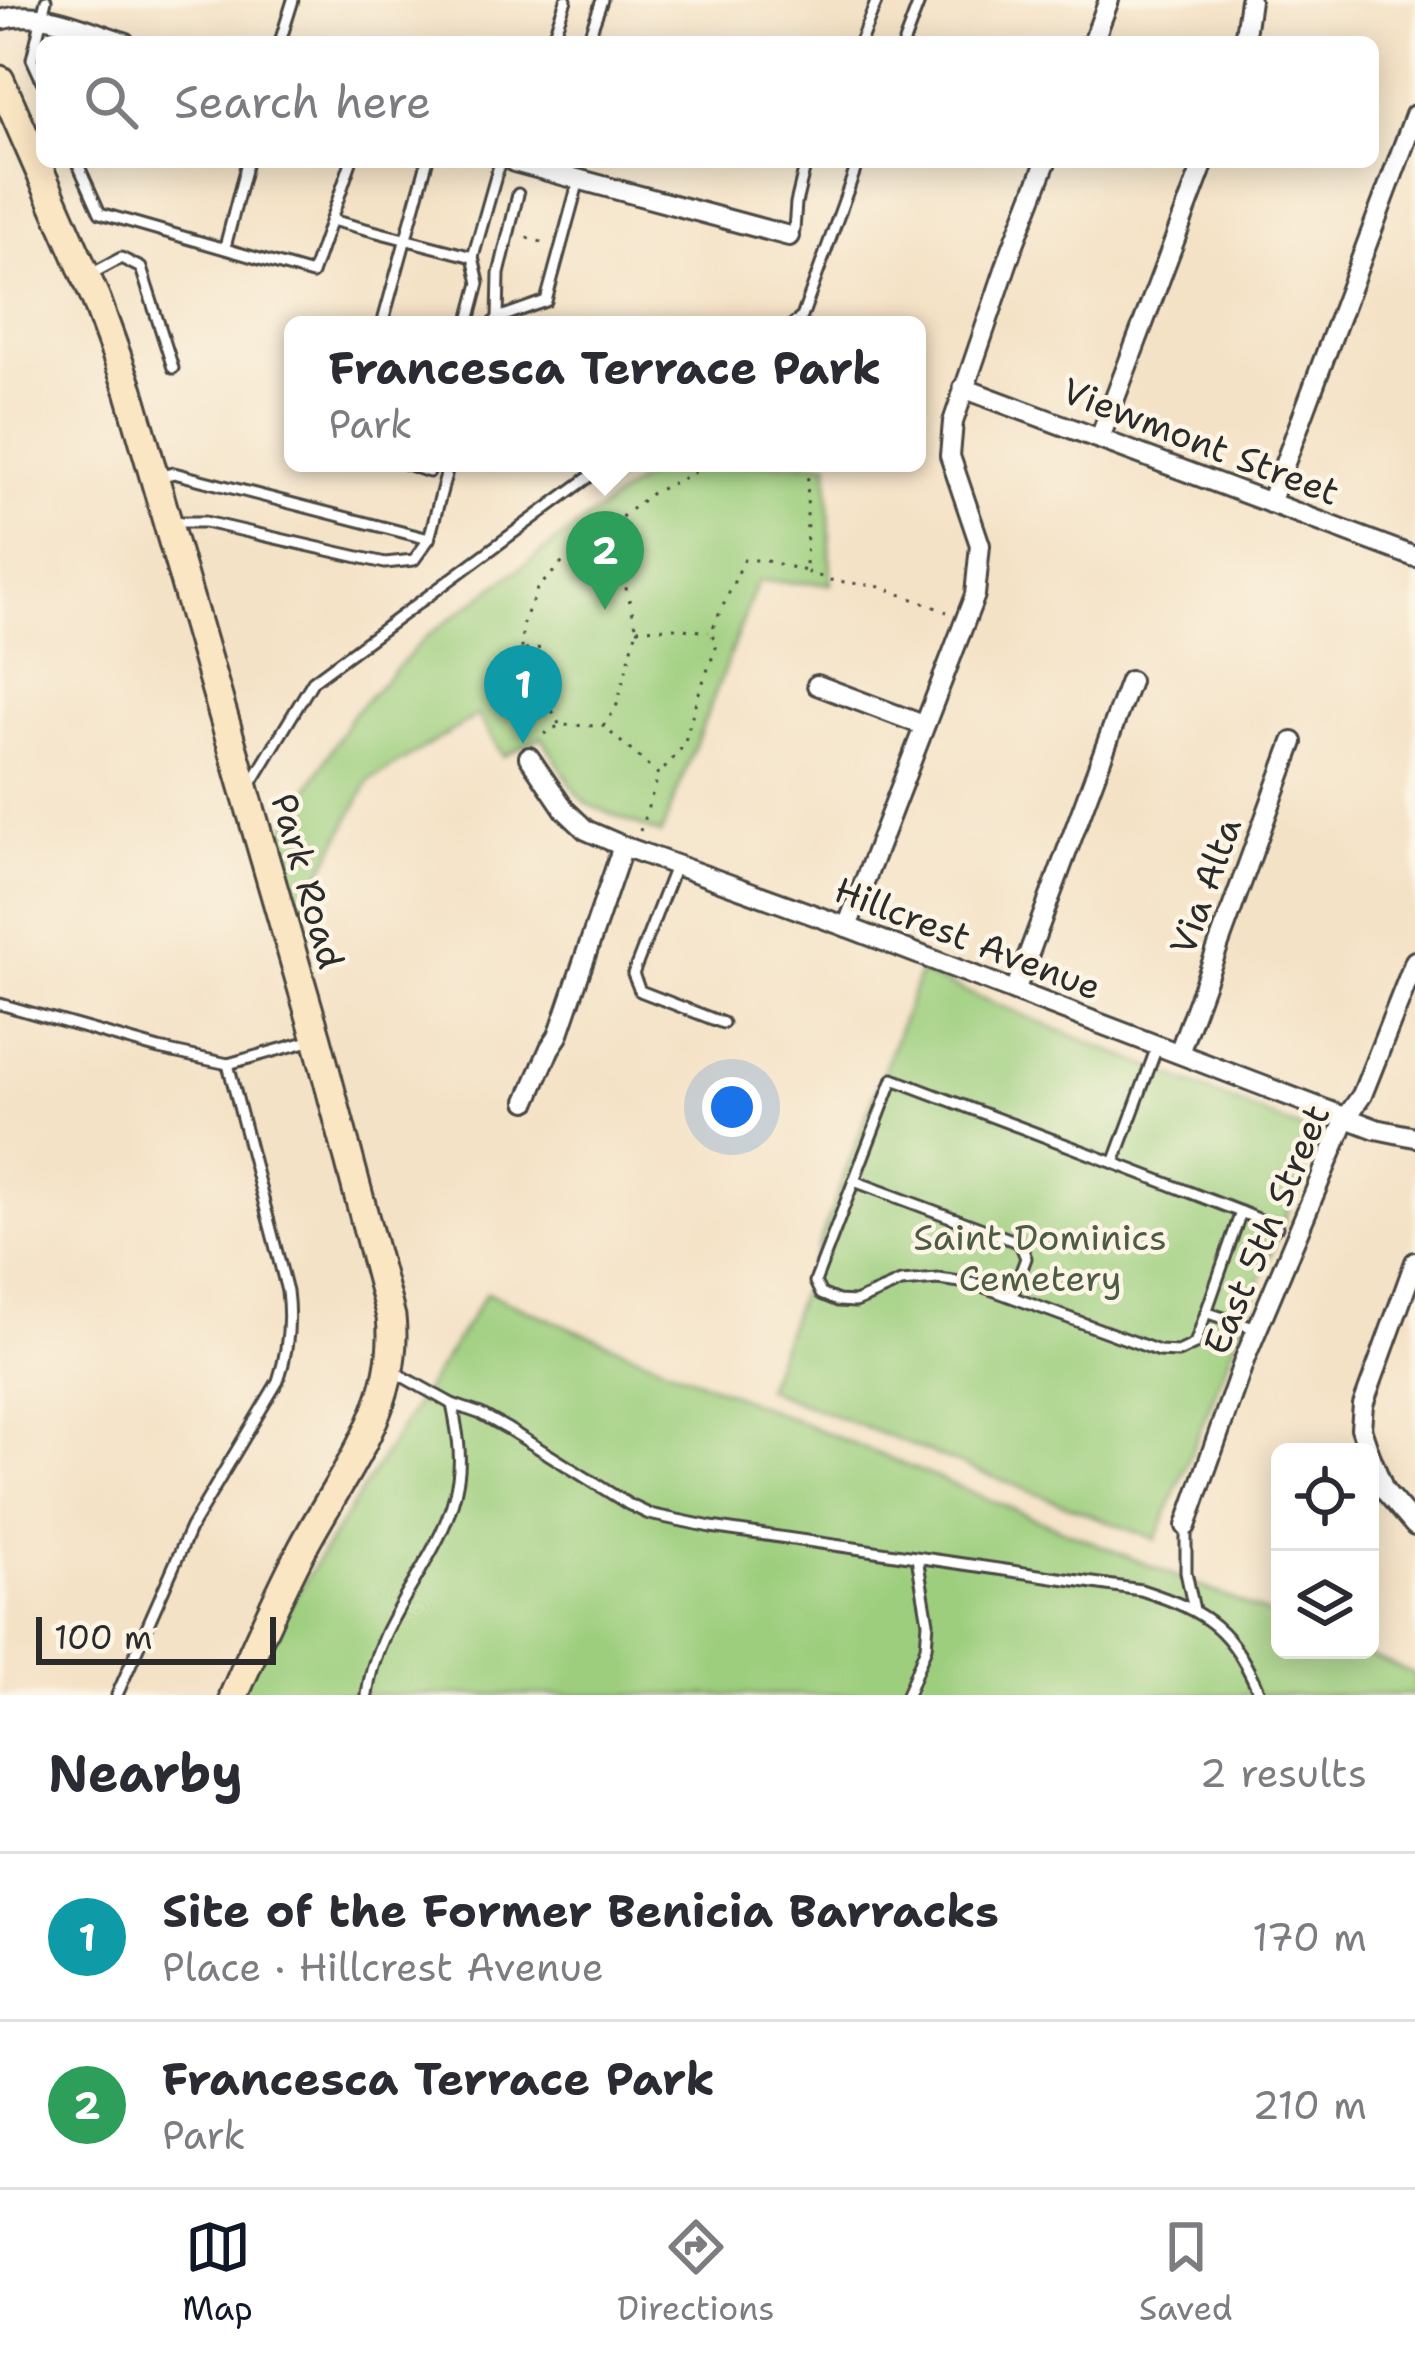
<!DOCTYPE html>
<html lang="en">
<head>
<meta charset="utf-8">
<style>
  :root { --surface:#fff; --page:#f2f2f3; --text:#2b2b33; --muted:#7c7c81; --line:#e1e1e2; --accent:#111827 }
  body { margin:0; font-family:"Shantell Sans",sans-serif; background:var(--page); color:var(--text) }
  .controls { position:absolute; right:36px; bottom:36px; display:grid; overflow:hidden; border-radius:18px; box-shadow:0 6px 30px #0003 }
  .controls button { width:108px; height:108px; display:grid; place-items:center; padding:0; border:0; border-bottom:3px solid var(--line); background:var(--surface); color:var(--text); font:60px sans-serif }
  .scale { position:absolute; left:36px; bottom:30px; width:240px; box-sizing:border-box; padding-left:12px; border:6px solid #2b2b2b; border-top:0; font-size:33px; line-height:42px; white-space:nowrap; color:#2b2b2b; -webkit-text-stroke:9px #fcf5e5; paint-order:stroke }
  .you { position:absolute; left:732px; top:1107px; width:42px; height:42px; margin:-30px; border:9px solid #fff; border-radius:50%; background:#1a73e8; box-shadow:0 0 0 18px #1a73e833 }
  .badge { display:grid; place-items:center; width:78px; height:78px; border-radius:50%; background:var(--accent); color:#fff; font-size:39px; font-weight:700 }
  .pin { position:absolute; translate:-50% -99px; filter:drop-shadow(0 3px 6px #0008) }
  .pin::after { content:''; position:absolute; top:63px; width:42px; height:36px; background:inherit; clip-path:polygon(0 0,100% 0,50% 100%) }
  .popup { position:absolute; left:284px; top:316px; width:642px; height:156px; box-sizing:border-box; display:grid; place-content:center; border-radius:18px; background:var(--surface); filter:drop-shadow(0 3px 9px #0005); font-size:39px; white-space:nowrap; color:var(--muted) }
  .popup b { font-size:45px; color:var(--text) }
  .popup::after { content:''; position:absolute; left:50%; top:100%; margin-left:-24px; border:24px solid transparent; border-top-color:var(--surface) }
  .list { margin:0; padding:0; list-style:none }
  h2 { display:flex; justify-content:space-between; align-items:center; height:156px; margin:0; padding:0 48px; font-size:51px }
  h2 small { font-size:39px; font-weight:400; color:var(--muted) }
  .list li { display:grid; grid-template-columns:78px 1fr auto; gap:36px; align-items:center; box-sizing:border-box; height:168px; padding:0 48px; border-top:3px solid var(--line) }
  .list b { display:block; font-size:45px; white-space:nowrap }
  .list p { margin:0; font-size:39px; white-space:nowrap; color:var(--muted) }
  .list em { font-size:39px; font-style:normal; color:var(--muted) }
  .icon { flex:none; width:66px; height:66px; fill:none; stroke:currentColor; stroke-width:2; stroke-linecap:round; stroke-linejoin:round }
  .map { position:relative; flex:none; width:1415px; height:1695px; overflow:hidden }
  .search { position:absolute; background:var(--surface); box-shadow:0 6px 30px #0003; left:36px; right:36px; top:36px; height:132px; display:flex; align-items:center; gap:30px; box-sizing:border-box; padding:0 42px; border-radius:18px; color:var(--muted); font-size:45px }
  .sheet { height:492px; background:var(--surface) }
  nav { display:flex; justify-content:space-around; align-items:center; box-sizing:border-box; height:168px; border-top:3px solid var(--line); background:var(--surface); font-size:33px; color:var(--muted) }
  nav a { display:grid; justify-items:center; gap:6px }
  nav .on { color:var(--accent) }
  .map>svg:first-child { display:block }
</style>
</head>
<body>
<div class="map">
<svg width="1415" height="1695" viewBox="0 0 1415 1695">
  <rect width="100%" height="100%" fill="#fcf5e5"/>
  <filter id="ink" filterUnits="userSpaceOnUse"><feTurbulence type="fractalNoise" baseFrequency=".00833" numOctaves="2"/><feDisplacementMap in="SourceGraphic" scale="24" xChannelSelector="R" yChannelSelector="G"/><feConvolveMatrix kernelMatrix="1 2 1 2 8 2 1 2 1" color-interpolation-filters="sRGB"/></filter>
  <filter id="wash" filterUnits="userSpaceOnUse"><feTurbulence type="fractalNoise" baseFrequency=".004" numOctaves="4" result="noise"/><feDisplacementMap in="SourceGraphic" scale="48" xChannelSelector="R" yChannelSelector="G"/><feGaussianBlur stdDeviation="2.7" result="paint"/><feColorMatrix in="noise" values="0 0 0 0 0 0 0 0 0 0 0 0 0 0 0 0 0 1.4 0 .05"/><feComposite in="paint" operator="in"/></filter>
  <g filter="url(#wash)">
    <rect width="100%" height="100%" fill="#f4e2c6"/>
    <g fill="#9cce7d" stroke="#647c54" stroke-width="3">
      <polygon points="664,463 828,463 831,584 758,581 661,834 587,804 577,794 542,737 503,756 478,715 369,781 299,916 280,837 352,715 426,637"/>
      <polygon points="920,973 1318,1136 1156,1540 765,1389"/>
      <polygon points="486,1293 1280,1619 1280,1650 1356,1650 1415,1674 1415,1695 233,1695"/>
    </g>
  </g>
  <g filter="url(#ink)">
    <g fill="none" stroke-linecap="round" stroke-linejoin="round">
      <defs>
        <g id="lane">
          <polyline points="280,42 293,0"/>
          <polyline points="551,42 566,0"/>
          <polyline points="587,42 602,0"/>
          <polyline points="860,42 877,0"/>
          <polyline points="904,42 920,0"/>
          <polyline points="42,81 32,59 46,0"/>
          <polyline points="77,162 100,213 312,274 351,162"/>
          <polyline points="331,220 473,257"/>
          <polyline points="789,236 794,230 796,203 806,162"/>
          <polyline points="225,247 247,162"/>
          <polyline points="91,274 121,258 141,268 173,368"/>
          <polyline points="498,318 499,274 518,194"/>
          <polyline points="382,325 427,162"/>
          <polyline points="468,325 479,283 473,257 500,162"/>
          <polyline points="492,325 498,318 546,301 579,180"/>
          <polyline points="792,325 802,317 858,162"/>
          <polyline points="403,463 429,472 431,463"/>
          <polyline points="157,477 174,473 429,539 449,463"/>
          <polyline points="174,522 205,522 385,563 414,560 429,539"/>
          <polyline points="251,784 313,681 608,463"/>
          <polyline points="676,864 633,974 640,991 723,1023"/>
          <polyline points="0,1004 159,1049 228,1064 313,1040"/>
          <polyline points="1114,1163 1241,1212 1195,1344 1178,1352 1159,1351 976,1284 938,1279 901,1282 855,1302 838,1301 821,1294 815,1282 893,1079 1114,1163 1157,1047"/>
          <polyline points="854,1181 1020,1243 1026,1258 1012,1296"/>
          <polyline points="1241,1212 1277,1227"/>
          <polyline points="1208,1313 1257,1329"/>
          <path d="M391,1370l61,34 29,10 27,15 120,75 21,10 62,13 430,63c68,22 91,39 119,105"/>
          <polyline points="1186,1526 1186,1572 1194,1610"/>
          <path d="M117,1695l74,-168 87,-146c10,-30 13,-59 9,-90l-59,-227"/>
          <path d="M367,1695c10,-84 79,-136 91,-216 4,-25 -1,-50 -6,-75"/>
          <polyline points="907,1695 926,1647 928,1622 917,1558"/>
        </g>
        <g id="street">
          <path d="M0,20c41,-13 85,10 124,22"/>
          <polyline points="1093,42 1109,0"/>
          <polyline points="1244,42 1250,0"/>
          <polyline points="514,162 789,236"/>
          <polyline points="963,388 1415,557"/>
          <polyline points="1100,438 1204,162"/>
          <polyline points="1270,503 1415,115"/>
          <polyline points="817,685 923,725"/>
          <polyline points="529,757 565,810 586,830 623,846 847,927 1376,1129 1415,1137"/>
          <polyline points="847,927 975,595 980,545 950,456 953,422 1012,249 1046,162"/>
          <polyline points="1015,991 1130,681"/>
          <polyline points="1179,1053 1293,742"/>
          <polyline points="527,1101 550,1048 558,1036 623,846"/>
          <polyline points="1369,1452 1361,1428 1363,1405 1415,1262"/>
          <polyline points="1370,1455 1384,1490 1415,1526"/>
          <polyline points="1186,1526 1245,1358 1346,1118 1362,1095 1415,961"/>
        </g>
        <path id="secondary" d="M0,80l96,219 33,91 188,649 74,278c10,89 -52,160 -91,236 -24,46 -45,94 -66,142"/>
      </defs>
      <use href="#lane" stroke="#494642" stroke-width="15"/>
      <use href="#street" stroke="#494642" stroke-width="24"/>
      <use href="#secondary" stroke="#494642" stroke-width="33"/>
      <g stroke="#494642" stroke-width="3" stroke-dasharray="3 9" stroke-linecap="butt">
        <polyline points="527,238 549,244"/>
        <polyline points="807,572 830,580 881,587 947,612"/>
        <polyline points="637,629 675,628 709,632"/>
        <polyline points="525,650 541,648"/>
        <polyline points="559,724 522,650 522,626 537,589 563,562 609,543 614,523 652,493 694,473 705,463"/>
        <polyline points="603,726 616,708 637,629 620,566 609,545"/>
        <polyline points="544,734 560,725 603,726 659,775 684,745 697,698 717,645 711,632 744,560 763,560 806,571 808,463"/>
        <polyline points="640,831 658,777"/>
      </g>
      <use href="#lane" stroke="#fff" stroke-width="9"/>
      <use href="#street" stroke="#fff" stroke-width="18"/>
      <use href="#secondary" stroke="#fbe6c4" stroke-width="27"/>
    </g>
  </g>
  <g text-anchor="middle" stroke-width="9" stroke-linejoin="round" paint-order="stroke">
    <g font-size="36" fill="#2b2b2b" stroke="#fcf5e5">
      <text transform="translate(1201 441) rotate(21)" y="13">Viewmont Street</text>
      <text transform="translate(308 881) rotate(74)" y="13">Park Road</text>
      <text transform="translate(1205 886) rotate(-70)" y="13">Via Alta</text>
      <text transform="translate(968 938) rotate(21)" y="13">Hillcrest Avenue</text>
      <text transform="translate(1266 1229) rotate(-67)" y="13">East 5th Street</text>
    </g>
    <g font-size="36" fill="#4d5c44" stroke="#fcf5e5">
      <text x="1040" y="1250">Saint Dominics<tspan x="1040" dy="41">Cemetery</tspan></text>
    </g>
  </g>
</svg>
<div class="controls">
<button><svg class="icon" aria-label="locate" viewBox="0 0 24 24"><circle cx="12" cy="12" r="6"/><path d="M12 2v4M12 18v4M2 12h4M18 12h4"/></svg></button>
<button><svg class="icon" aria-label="layers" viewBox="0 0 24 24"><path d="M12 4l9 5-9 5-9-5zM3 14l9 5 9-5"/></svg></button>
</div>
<div class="scale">100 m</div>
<div class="you"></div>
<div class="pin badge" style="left:523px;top:744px;background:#0f9aa8">1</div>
<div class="pin badge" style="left:605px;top:610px;background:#2e9e5b">2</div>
<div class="popup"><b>Francesca Terrace Park</b>Park</div>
<div class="search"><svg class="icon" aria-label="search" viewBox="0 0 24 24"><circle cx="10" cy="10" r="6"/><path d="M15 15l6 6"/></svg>Search here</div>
</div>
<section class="sheet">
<h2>Nearby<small>2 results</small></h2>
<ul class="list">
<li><span class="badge" style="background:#0f9aa8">1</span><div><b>Site of the Former Benicia Barracks</b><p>Place · Hillcrest Avenue</p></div><em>170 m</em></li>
<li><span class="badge" style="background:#2e9e5b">2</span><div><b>Francesca Terrace Park</b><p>Park</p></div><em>210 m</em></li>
</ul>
</section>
<nav>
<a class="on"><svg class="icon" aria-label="map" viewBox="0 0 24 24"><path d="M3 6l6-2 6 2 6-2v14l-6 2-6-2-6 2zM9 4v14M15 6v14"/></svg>Map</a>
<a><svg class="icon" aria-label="directions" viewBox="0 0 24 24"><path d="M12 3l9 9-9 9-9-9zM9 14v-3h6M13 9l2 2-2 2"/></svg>Directions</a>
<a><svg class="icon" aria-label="saved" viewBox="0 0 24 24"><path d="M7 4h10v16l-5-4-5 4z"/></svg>Saved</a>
</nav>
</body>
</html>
